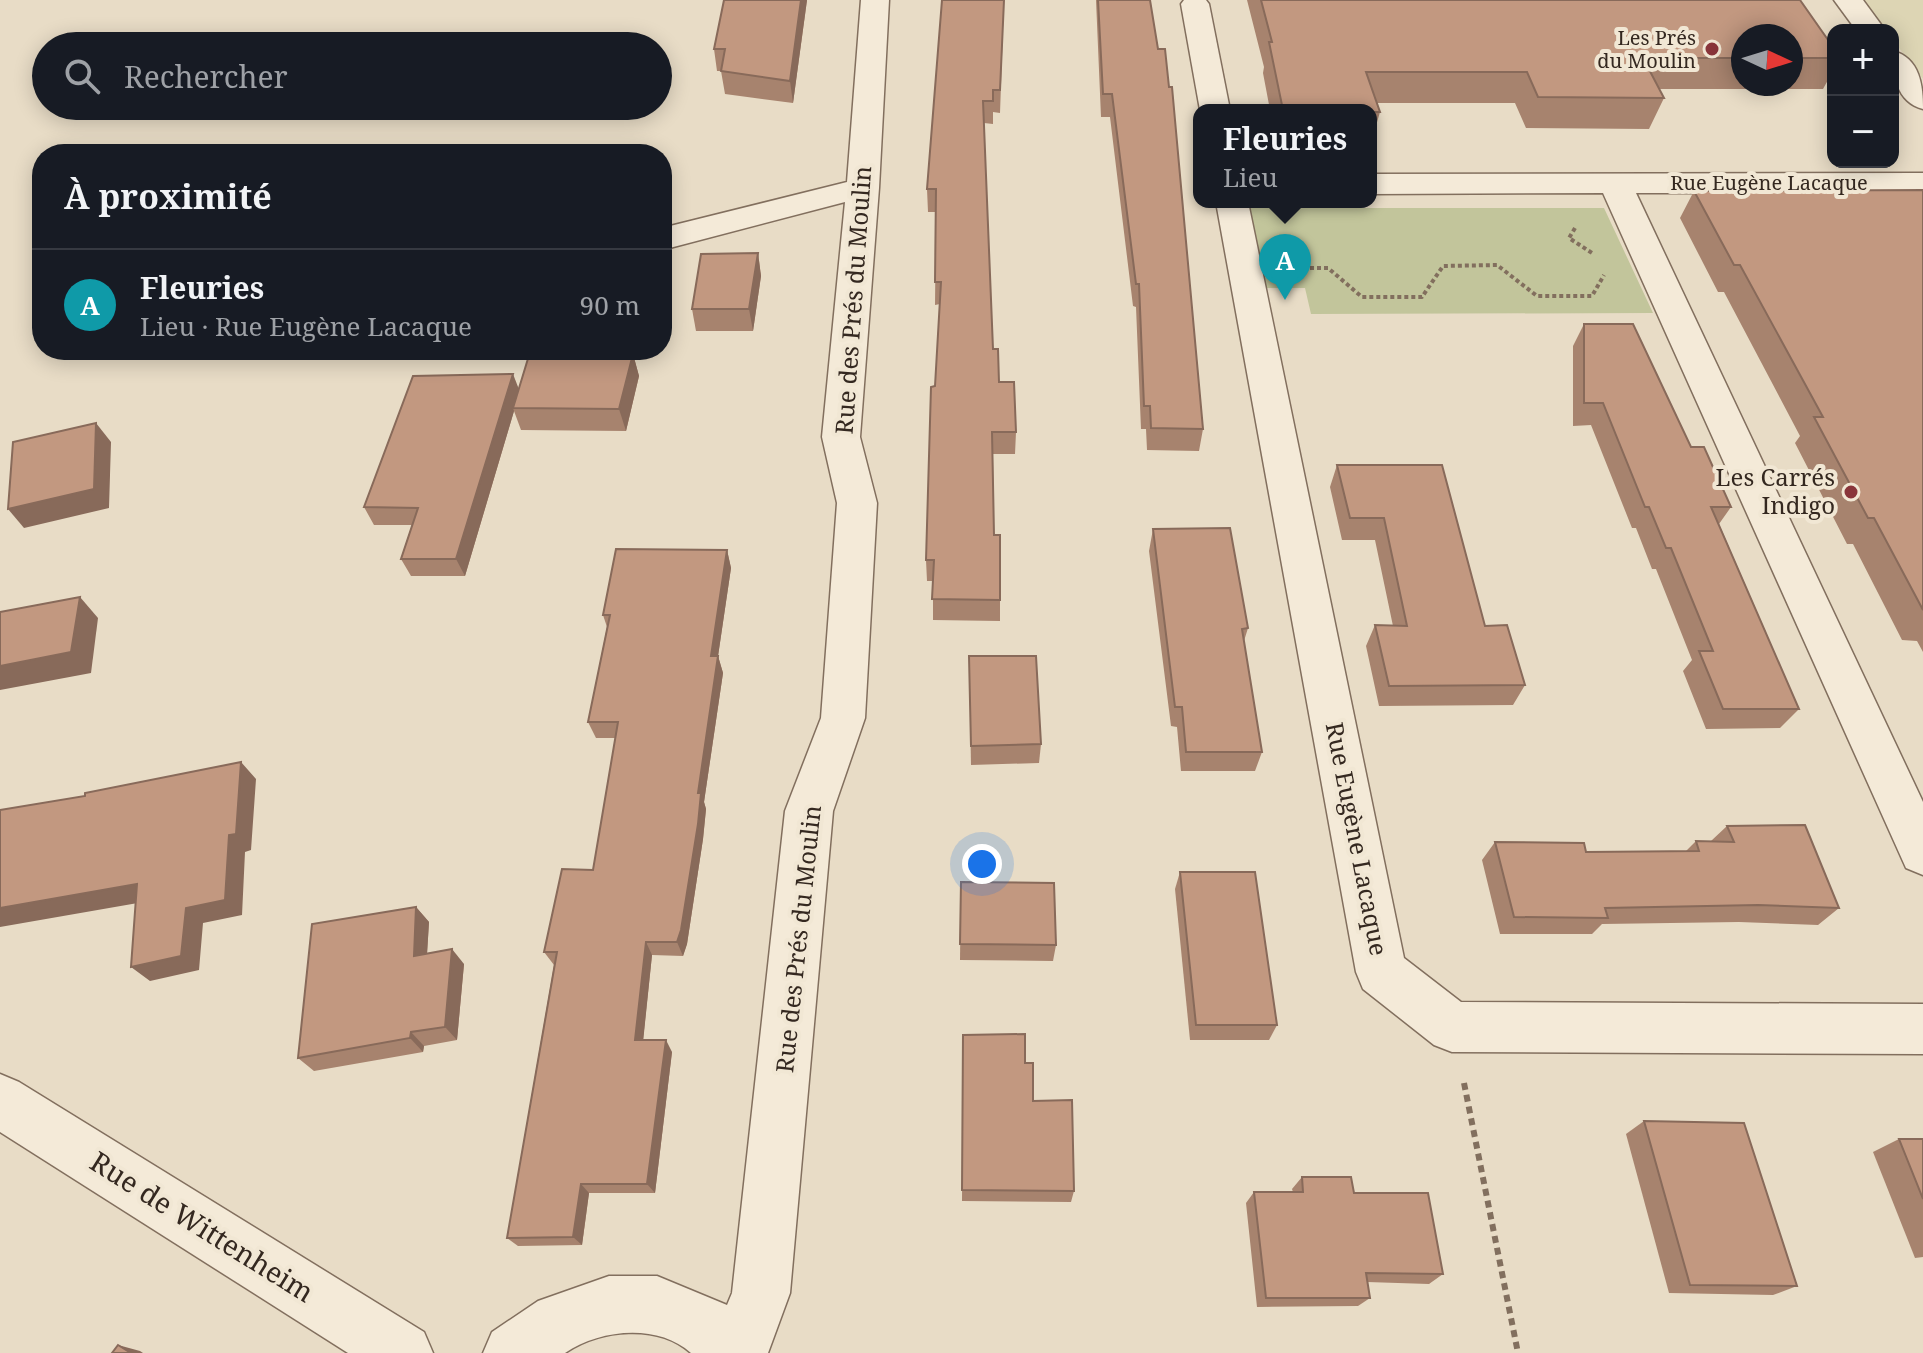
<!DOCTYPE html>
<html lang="fr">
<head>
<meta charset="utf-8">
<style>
  :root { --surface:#171b24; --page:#20242c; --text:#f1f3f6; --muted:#9ea1a6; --line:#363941; --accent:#c29ea1 }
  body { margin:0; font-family:"Noto Serif",serif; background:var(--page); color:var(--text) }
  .controls { position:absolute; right:24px; top:24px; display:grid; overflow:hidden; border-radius:16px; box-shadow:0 4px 20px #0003 }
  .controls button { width:72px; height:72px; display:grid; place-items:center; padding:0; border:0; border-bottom:2px solid var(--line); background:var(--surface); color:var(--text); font:40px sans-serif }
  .compass { position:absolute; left:1731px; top:24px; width:72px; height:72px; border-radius:50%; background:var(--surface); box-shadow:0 4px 20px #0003; rotate:94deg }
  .you { position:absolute; left:982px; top:864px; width:28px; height:28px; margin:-20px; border:6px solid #fff; border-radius:50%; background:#1a73e8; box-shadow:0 0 0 12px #1a73e833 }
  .badge { display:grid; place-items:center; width:52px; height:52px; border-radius:50%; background:var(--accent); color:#fff; font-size:26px; font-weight:700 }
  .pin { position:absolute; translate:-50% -66px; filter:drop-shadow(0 2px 4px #0008) }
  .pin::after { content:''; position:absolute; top:42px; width:28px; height:24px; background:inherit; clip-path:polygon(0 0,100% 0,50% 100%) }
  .popup { position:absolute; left:1193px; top:104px; width:184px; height:104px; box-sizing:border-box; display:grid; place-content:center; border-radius:16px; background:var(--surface); filter:drop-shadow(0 2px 6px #0005); font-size:26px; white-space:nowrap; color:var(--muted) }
  .popup b { font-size:30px; color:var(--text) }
  .popup::after { content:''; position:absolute; left:50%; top:100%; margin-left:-16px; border:16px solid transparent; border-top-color:var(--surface) }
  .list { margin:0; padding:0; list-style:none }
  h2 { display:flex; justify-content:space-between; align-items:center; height:104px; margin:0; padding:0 32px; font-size:34px }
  h2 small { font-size:26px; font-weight:400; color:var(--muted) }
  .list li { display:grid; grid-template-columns:52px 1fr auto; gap:24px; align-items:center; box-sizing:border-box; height:112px; padding:0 32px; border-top:2px solid var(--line) }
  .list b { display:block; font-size:30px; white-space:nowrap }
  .list p { margin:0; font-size:26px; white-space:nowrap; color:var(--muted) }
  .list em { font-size:26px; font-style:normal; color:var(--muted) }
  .icon { flex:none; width:44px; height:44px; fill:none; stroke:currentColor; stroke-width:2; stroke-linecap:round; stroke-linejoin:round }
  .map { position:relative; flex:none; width:1923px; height:1353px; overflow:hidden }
  .search { position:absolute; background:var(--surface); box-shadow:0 4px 20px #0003; left:32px; top:32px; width:640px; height:88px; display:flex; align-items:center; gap:20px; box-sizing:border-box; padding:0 28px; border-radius:44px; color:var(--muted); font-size:30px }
  .panel { position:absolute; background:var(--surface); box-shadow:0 4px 20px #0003; left:32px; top:144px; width:640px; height:216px; border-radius:32px }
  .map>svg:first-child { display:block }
</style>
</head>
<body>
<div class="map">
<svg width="1923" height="1353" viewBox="0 0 1923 1353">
  <rect width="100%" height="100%" fill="#e8dcc6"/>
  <polygon fill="#ddd5b4" points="1862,0 1923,0 1923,79 1893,40 1893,30 1885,30"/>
  <polygon fill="#c2c59b" points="1248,208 1604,208 1653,313 1311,314 1305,288 1265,288"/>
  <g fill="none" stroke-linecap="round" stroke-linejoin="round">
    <defs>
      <g id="minor">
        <path d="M861,0h28l-10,188 -19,249 17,66 -12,215 -32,93 -43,482 -22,60h-77c-33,-30 -91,-24 -126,0h-82l9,-21 46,-31 71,-25h48l70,29 5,-12 53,-482 36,-93 16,-215 -15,-66 23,-235 -183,48v-22l185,-46z"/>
        <polygon points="1184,0 1206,0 1209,4 1230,110 1200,110 1181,4"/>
        <polygon points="1834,0 1863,0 1885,30 1856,30"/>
        <path d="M1893,51c27,7 30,35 30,58 -27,-7 -30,-34 -30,-58z"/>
        <polygon points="1923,173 1923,193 1636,193 1923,802 1923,875 1906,868 1603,193 1371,194 1371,174"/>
        <polygon points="1216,202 1248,202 1404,958 1461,1002 1923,1004 1923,1054 1452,1052 1434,1045 1363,989 1356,972"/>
        <polygon points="0,1074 19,1082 424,1332 433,1353 348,1353 0,1132"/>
      </g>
    </defs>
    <use href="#minor" stroke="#826f5e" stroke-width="3"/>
    <g stroke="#826f5e" stroke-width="4" stroke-dasharray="4 3" stroke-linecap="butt">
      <polyline points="1575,228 1569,238 1592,253"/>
      <polyline points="1296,268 1328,268 1362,297 1422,297 1443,266 1497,265 1537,296 1592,296 1604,275"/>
    </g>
    <polyline stroke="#826f5e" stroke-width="6" stroke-dasharray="7 5" stroke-linecap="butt" points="1464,1083 1518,1353"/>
    <use href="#minor" fill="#f4ead8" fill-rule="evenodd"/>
  </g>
  <g fill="#a7836e" fill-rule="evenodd">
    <polygon points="807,0 793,103 725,94 721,71 717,71 714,49"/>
    <polygon points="1004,0 1000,113 993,112 993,124 984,123 993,349 999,382 1016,432 1015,454 993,454 994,535 1000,600 1000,621 933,620 933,581 927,581 926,560 940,304 935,305 936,212 928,212 927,189"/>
    <polygon points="1096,0 1150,0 1203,429 1199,451 1147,450 1146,429 1141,429 1136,307 1133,306 1110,117 1101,117"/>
    <path d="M1247,0h553l33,47v24l-10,18h-164l5,9 -15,31 -123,-1 -11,-25h-138l3,9 -9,31v-33h-101l-7,-37 1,-6zM1743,36h48v48h-48z"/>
    <polygon points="1923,190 1923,652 1917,641 1902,640 1853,544 1847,544 1795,443 1800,436 1724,292 1718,292 1680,218 1694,191"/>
    <polygon points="758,253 761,276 753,331 696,331 692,309"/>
    <polygon points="1584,324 1691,447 1731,507 1719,524 1799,709 1780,728 1706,729 1683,671 1692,660 1656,569 1652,569 1636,528 1632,528 1591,425 1573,426 1573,346"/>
    <polygon points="633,354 639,376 626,431 521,430 514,411 465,576 411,576 401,559 412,525 374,525 364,507 519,389"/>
    <polygon points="1337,465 1485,626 1525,685 1513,705 1379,706 1366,646 1375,625 1393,626 1375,540 1342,540 1330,487"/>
    <polygon points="1153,529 1248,628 1244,641 1262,752 1255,771 1181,771 1177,727 1171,726 1149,551"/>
    <polygon points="727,550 731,568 718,656 723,673 704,802 706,809 703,839 687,944 683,956 652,955 643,1040 672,1052 655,1193 589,1193 582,1245 518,1246 507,1238 554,965 544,952 593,870 615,738 596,738 588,722 607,627 603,615"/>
    <polygon points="969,656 1041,744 1039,763 971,765"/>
    <polygon points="1727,826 1839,908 1818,925 1739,922 1602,924 1592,934 1500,934 1482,860 1495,842 1586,852 1686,851 1696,841 1711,841"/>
    <polygon points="1180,872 1277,1025 1269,1040 1190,1040 1175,889"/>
    <polygon points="961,882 1056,945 1053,961 960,960"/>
    <polygon points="416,907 429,922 427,954 464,964 457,1040 424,1046 423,1052 314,1071 298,1058"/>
    <polygon points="963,1035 1025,1063 1033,1101 1074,1191 1071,1202 962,1201"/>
    <polygon points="1644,1121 1797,1286 1773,1295 1669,1293 1626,1134"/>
    <polygon points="1899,1139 1923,1139 1923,1257 1915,1258 1873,1152"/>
    <polygon points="1302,1177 1354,1193 1443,1274 1429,1284 1367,1282 1370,1298 1358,1306 1257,1307 1246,1203 1254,1192 1293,1192 1292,1189"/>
  </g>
  <g fill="#886a5a">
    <polygon points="801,0 807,0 793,103 790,81"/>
    <polygon points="758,253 761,276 753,331 749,309"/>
    <polygon points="633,354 639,376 626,431 619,409"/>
    <polygon points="513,374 520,392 513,408 514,411 465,576 456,559"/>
    <polygon points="96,423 111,442 109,508 24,528 8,509"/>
    <polygon points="727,550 731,568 717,663 718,656 723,673 704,802 706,809 703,839 687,944 683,956 677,942 698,793 711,656"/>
    <polygon points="80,597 98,618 91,673 0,690 0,666"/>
    <polygon points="241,762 256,779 251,850 245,852 242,915 203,923 199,970 150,981 131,967 229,835"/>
    <polygon points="137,884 155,900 0,927 0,908"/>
    <polygon points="416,907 429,922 426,970 414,956"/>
    <polygon points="646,942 652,955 642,1052 635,1040"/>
    <polygon points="452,949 464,964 457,1040 445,1027"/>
    <polygon points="411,1032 424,1046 423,1052 410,1038"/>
    <polygon points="666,1040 672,1052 655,1193 647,1184"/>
    <polygon points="581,1184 589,1193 582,1245 573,1237"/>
    <polygon points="118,1345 140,1351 143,1353 131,1353"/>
  </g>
  <g fill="#c29880" stroke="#886a5a" stroke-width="2">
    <polygon points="724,0 801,0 790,81 721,71 725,49 714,49"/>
    <polygon points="942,0 1004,0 1000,90 993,90 993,101 983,101 993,349 998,349 999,382 1014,382 1016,432 992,432 994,535 1000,535 1000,600 932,599 934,560 926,560 931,387 935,386 941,282 935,282 936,189 927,189"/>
    <polygon points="1098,0 1150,0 1158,49 1165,49 1169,87 1172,87 1203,429 1151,428 1150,406 1144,406 1139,284 1136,284 1112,94 1103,94"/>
    <polygon points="1261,0 1800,0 1833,47 1833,58 1791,58 1791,36 1743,36 1743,58 1643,58 1664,98 1538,97 1527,72 1366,72 1380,112 1371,112 1371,110 1283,110 1269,42 1272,42"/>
    <polygon points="1923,190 1923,610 1874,518 1868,518 1814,417 1823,417 1740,265 1734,265 1694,191"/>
    <polygon points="758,253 749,309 692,309 701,254"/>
    <polygon points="1584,324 1633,324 1691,447 1704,447 1731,507 1711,507 1799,709 1723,709 1699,651 1713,651 1671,548 1666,548 1649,507 1645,507 1603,403 1584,403"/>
    <polygon points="530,352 633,354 619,409 513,408"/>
    <polygon points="513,374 456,559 401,559 418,508 364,507 413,376"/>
    <polygon points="96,423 94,489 8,509 13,442"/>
    <polygon points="1337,465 1442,465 1485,626 1507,625 1525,685 1389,686 1375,625 1407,626 1384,518 1350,518"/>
    <polygon points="1230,528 1248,628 1242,629 1262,752 1186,752 1182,707 1175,707 1153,529"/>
    <polygon points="616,549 727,550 711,656 718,656 698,793 701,793 698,824 681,930 677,942 646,942 635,1040 666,1040 647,1184 581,1184 573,1237 507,1238 557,952 544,952 562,869 593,870 618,722 588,722 610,615 603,615"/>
    <polygon points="80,597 71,652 0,666 0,612"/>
    <polygon points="969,656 1036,656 1041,744 971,746"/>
    <polygon points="241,762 236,834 229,835 225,900 186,908 181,956 131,967 137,884 0,908 0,810 85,796 85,793"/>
    <polygon points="1805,825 1839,908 1758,905 1605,908 1608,918 1514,917 1495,842 1584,843 1586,852 1699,851 1696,841 1734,842 1727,826"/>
    <polygon points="1180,872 1255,872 1277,1025 1196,1025"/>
    <polygon points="961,882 1054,883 1056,945 960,944"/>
    <polygon points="416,907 414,956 452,949 445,1027 411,1032 410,1038 298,1058 312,924"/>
    <polygon points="1025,1034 1025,1063 1033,1063 1033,1101 1072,1100 1074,1191 962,1190 963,1035"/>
    <polygon points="1644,1121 1744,1123 1797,1286 1690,1285"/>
    <polygon points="1899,1139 1923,1139 1923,1199"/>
    <polygon points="1302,1177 1351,1177 1354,1193 1428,1193 1443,1274 1366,1273 1370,1298 1266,1298 1254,1192 1303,1192"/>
    <polygon points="118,1345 131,1353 112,1353"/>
  </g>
  <g fill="#89353a" stroke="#f1e7d4" stroke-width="3">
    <circle cx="1712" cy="49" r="8"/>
    <circle cx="1851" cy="492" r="8"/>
  </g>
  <g text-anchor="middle" stroke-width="8" stroke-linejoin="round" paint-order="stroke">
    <g font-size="20" fill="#342820" stroke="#f1e7d4" text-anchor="end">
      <text x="1696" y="45">Les Prés<tspan x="1696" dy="23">du Moulin</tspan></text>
    </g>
    <g font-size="20" fill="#342820" stroke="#f1e7d4">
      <text x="1769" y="190">Rue Eugène Lacaque</text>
    </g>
    <g font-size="24" fill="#342820" stroke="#f1e7d4">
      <text transform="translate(854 300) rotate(-86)" y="8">Rue des Prés du Moulin</text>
      <text transform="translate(1356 839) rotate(79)" y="8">Rue Eugène Lacaque</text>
      <text transform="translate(799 939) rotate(-84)" y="8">Rue des Prés du Moulin</text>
    </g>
    <g font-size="24" fill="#342820" stroke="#f1e7d4" text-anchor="end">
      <text x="1835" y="486">Les Carrés<tspan x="1835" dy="28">Indigo</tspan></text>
    </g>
    <g font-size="28" fill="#342820" stroke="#f1e7d4">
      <text transform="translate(202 1227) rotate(32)" y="10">Rue de Wittenheim</text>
    </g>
  </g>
</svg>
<div class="controls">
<button>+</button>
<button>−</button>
</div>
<svg class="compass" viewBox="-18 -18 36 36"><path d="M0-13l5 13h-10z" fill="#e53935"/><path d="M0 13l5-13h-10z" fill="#9ea1a6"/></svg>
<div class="you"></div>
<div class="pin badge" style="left:1285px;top:300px;background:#0f9aa8">A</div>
<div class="popup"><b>Fleuries</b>Lieu</div>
<div class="search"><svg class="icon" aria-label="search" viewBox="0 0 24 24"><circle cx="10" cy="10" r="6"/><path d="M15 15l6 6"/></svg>Rechercher</div>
<section class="panel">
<h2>À proximité<small></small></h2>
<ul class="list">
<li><span class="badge" style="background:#0f9aa8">A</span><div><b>Fleuries</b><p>Lieu · Rue Eugène Lacaque</p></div><em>90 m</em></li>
</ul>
</section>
</div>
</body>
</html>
